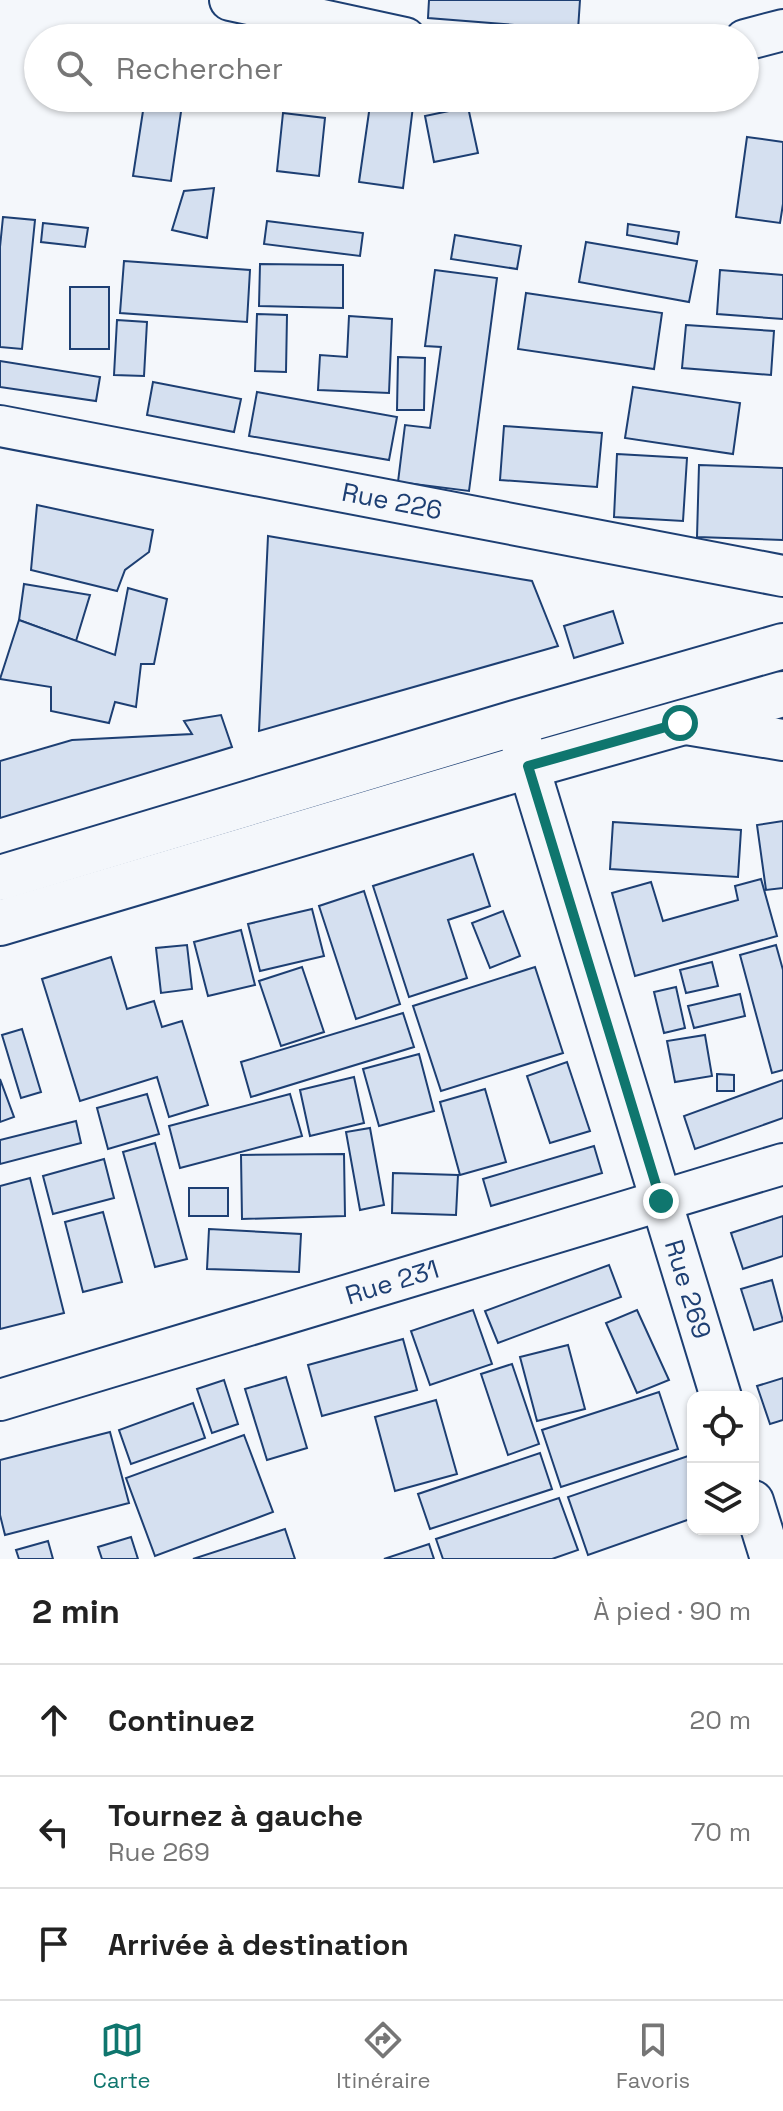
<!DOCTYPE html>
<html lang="fr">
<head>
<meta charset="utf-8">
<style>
  :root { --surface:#fff; --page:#f2f2f2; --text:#222; --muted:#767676; --line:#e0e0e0; --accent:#0f766e }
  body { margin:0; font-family:"Space Grotesk",sans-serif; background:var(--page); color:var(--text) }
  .controls { position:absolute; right:24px; bottom:24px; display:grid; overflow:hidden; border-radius:16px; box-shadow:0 2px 6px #0004 }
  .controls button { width:72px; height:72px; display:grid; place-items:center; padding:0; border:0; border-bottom:2px solid var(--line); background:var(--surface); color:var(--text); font:40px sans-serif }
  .stop { position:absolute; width:24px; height:24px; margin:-18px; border:6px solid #0f766e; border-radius:50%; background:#fff }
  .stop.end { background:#0f766e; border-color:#fff; box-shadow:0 2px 8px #0008 }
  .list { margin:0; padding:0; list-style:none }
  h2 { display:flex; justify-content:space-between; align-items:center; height:104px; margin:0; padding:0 32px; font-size:34px }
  h2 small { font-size:26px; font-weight:400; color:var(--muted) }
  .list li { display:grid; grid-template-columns:52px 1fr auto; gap:24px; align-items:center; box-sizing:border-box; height:112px; padding:0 32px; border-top:2px solid var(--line) }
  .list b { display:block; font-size:30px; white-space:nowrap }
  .list p { margin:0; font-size:26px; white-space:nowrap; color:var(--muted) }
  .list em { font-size:26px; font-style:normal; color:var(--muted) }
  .icon { flex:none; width:44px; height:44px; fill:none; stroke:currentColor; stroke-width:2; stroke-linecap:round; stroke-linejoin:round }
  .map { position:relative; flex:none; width:783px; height:1559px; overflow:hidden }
  .search { position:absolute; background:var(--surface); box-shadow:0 2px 6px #0004; left:24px; right:24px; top:24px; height:88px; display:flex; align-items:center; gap:20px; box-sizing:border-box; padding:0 28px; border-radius:44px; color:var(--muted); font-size:30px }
  .sheet { height:440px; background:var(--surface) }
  nav { display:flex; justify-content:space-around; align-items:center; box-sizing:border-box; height:112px; border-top:2px solid var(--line); background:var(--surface); font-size:22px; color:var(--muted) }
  nav a { display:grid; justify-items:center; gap:4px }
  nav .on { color:var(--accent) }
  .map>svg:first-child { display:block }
</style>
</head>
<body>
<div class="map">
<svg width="783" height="1559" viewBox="0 0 783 1559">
  <rect width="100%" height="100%" fill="#f4f7fb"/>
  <g fill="#d5e0f0" stroke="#1d3f73" stroke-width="2">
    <polygon points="429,0 580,0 578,30 428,18"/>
    <polygon points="145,98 183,98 171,181 133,176"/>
    <polygon points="371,98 414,98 403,188 359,182"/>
    <polygon points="468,107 478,153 434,162 425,116"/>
    <polygon points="283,113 325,118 319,176 277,171"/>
    <polygon points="747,137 783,142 783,204 780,223 736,217"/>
    <polygon points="214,188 207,238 172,230 184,191"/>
    <polygon points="3,217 35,220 22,349 0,347 0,247"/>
    <polygon points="267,221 363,233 360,256 264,244"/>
    <polygon points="43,223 88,228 85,247 41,242"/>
    <polygon points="628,224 679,232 677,244 627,235"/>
    <polygon points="455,235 521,246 517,269 451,259"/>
    <polygon points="586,242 697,261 689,302 579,282"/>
    <polygon points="124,261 250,270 247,322 120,313"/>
    <polygon points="260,264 343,265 343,308 259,306"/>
    <polygon points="435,270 497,278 469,491 398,482 405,425 430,428 441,347 425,346"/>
    <polygon points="720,270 783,275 783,319 717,314"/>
    <rect x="70" y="287" width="39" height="62"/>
    <polygon points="526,293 662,313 654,369 518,349"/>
    <polygon points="257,314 287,315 286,372 255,371"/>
    <polygon points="349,316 392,319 389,393 318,390 320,355 347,357"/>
    <polygon points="117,320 147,322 144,376 114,375"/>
    <polygon points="686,325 774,331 771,375 682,368"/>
    <polygon points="398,357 425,358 424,410 397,410"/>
    <polygon points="0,361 100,377 96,401 0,387"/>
    <polygon points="153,382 241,399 234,432 147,415"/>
    <polygon points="633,387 740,403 733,454 625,438"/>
    <polygon points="257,392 397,417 389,460 249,436"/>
    <polygon points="504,426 602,433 597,487 500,480"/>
    <polygon points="617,454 687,458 683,521 614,517"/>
    <polygon points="699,465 783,468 783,540 697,537"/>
    <polygon points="37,505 153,530 149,552 125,570 117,591 31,570"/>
    <polygon points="268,536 532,581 558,646 259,731"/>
    <polygon points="24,584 90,595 76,641 19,620"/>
    <polygon points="128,588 167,599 154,664 141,664 136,707 115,702 109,723 51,711 51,687 0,679 19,620 115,655"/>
    <polygon points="613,611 623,643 574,658 564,626"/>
    <polygon points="221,715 232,747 0,818 0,761 72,740 192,734 184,721"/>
    <polygon points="783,821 783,888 766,890 757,825"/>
    <polygon points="613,822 741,830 738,877 610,869"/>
    <polygon points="473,854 490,906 448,920 467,978 409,997 373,886"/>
    <polygon points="761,879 777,936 635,976 612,893 651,882 663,921 738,900 735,886"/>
    <polygon points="364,891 400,1004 356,1019 319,906"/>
    <polygon points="312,909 324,956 260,971 248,924"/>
    <polygon points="503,911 520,956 490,968 472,923"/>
    <polygon points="241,930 255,985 208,996 194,942"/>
    <polygon points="187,945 192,989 161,993 156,948"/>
    <polygon points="776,945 783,970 783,1070 772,1073 740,955"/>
    <polygon points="111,957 127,1009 154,1001 162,1027 182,1021 208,1105 169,1117 157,1077 80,1101 42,979"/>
    <polygon points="712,962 718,986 686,993 680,970"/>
    <polygon points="302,967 324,1032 281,1046 259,981"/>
    <polygon points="535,967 563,1053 441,1091 413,1006"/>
    <polygon points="676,987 685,1028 664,1033 654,992"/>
    <polygon points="740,994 745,1016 694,1028 688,1006"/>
    <polygon points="403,1013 414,1047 251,1097 241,1062"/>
    <polygon points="22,1029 41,1092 21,1098 2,1035"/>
    <polygon points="705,1035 712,1076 675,1082 667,1041"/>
    <polygon points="419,1054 434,1111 379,1126 363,1069"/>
    <polygon points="567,1062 590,1131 550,1143 527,1076"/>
    <polygon points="717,1074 734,1075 734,1091 717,1091"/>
    <polygon points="354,1077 364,1123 310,1136 300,1090"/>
    <polygon points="0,1079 14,1117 0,1122"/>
    <polygon points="783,1080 783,1118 695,1149 684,1116"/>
    <polygon points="485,1089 506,1162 460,1175 440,1102"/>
    <polygon points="147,1094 159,1134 108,1149 97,1108"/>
    <polygon points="290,1094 302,1136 180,1168 169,1126"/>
    <polygon points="76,1121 81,1143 0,1164 0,1140"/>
    <polygon points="370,1128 384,1205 360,1210 346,1132"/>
    <polygon points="155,1143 187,1259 155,1267 123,1152"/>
    <polygon points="594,1146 602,1173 491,1206 483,1179"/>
    <polygon points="344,1154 345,1216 242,1219 241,1155"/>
    <polygon points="104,1159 114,1198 53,1214 43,1176"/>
    <polygon points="393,1173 458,1175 456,1215 392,1213"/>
    <polygon points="30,1178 64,1313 0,1329 0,1186"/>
    <rect x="189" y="1188" width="39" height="28"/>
    <polygon points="103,1212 122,1282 83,1292 65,1222"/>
    <polygon points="783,1216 783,1256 743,1269 731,1233"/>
    <polygon points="209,1229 301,1234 299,1272 207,1269"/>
    <polygon points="609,1265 621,1297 498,1343 485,1311"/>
    <polygon points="772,1280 783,1321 754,1330 741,1289"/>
    <polygon points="473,1310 492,1364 430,1385 411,1331"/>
    <polygon points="637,1310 669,1380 637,1393 606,1323"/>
    <polygon points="403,1339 417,1390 322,1416 308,1365"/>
    <polygon points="568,1345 585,1409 537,1421 520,1357"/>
    <polygon points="512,1364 539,1444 508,1455 481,1374"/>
    <polygon points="286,1377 307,1448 267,1460 245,1389"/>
    <polygon points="783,1378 783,1420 770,1424 757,1386"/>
    <polygon points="224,1380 238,1424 212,1433 197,1389"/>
    <polygon points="659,1392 678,1449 561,1487 542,1430"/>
    <polygon points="436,1400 457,1474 395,1491 375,1417"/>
    <polygon points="193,1403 205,1438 131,1464 119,1430"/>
    <polygon points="110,1432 129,1503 5,1535 0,1515 0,1460"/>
    <polygon points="244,1435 273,1512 155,1556 126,1478"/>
    <polygon points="540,1453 552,1489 430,1529 418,1494"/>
    <polygon points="688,1456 693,1470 693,1518 588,1555 568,1497"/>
    <polygon points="559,1498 578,1550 552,1559 443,1559 436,1539"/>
    <polygon points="285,1529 295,1559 193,1559"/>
    <polygon points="131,1537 138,1559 102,1559 98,1547"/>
    <polygon points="48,1541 53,1559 19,1559 16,1550"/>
    <polygon points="429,1544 434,1559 384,1559"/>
  </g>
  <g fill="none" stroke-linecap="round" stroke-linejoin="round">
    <defs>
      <g id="minor">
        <polyline points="230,0 405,38"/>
        <polyline points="745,40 783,30"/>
        <polyline points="0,426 783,576"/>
        <polyline points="680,723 783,740"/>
        <polyline points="519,735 721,1397"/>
        <polyline points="0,1400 783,1164"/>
        <polyline points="753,1501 771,1559"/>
      </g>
      <g id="secondary">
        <polyline points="0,878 515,723 783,646"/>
        <polyline points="0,923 528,766 783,694"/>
      </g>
    </defs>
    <use href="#minor" stroke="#1d3f73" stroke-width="44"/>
    <use href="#secondary" stroke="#1d3f73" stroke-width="48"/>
    <use href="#minor" stroke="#f4f7fb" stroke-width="40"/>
    <use href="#secondary" stroke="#f4f7fb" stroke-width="44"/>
  </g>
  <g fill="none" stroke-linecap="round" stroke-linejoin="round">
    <polyline stroke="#0f766e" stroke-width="10" points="661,1201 528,766 680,723"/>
  </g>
  <g text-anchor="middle" stroke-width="6" stroke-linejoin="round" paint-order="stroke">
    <g font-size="26" fill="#1d3f73" stroke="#f4f7fb">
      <text transform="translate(392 501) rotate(11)" y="9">Rue 226</text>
      <text transform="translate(392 1282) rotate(-17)" y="9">Rue 231</text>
      <text transform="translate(688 1289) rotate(73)" y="9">Rue 269</text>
    </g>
  </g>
</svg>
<div class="controls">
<button><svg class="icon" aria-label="locate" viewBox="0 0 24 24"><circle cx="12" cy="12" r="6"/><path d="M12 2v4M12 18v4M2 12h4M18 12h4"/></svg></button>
<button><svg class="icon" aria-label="layers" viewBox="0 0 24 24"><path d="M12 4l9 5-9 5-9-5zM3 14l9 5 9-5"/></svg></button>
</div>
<div class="stop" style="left:680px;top:723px"></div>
<div class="stop end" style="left:661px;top:1201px"></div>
<div class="search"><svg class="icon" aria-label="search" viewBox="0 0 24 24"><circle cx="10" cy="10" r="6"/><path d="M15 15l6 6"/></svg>Rechercher</div>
</div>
<section class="sheet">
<h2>2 min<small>À pied · 90 m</small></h2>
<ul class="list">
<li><svg class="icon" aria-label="ahead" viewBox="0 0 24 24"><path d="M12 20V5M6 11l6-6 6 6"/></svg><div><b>Continuez</b></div><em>20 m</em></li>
<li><svg class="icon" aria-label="left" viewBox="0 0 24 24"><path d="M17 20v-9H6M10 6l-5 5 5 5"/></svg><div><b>Tournez à gauche</b><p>Rue 269</p></div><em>70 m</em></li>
<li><svg class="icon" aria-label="arrive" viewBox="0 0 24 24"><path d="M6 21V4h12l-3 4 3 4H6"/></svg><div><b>Arrivée à destination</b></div></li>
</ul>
</section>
<nav>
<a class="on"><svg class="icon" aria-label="map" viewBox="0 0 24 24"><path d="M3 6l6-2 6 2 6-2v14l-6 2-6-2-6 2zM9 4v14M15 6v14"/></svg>Carte</a>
<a><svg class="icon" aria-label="directions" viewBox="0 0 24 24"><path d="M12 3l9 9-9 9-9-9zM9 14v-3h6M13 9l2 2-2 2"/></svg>Itinéraire</a>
<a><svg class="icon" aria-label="saved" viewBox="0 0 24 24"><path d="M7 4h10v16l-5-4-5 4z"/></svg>Favoris</a>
</nav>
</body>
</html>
